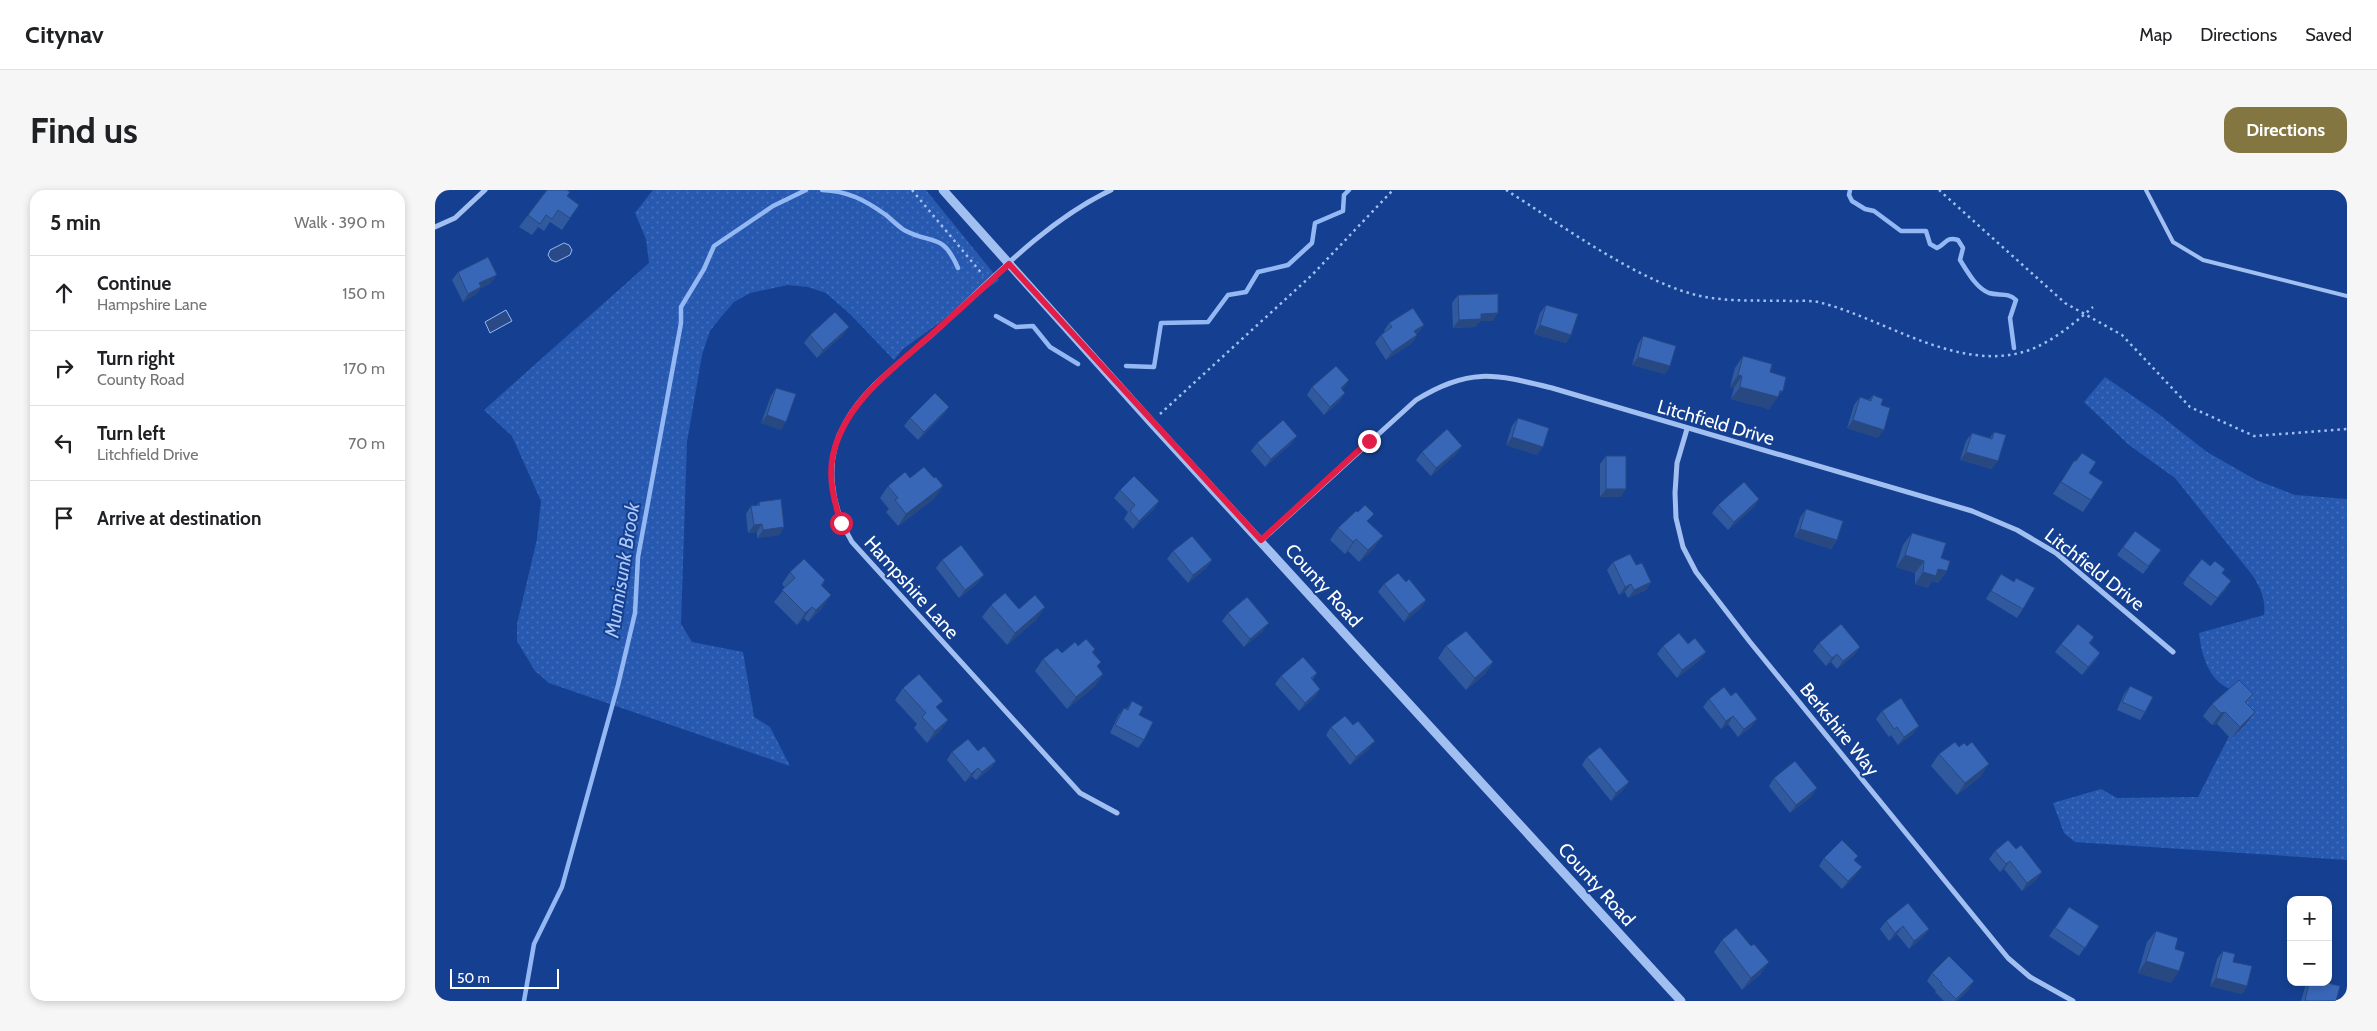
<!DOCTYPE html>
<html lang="en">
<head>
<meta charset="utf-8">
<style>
  :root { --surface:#fff; --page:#f6f6f6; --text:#202124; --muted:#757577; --line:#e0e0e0; --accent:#847640 }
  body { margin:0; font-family:Cabin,sans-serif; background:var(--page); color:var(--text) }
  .controls { position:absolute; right:15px; bottom:15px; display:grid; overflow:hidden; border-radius:10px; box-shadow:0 2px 8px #0003 }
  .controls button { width:45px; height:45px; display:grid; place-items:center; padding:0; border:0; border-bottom:1px solid var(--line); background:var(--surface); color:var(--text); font:25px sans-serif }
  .scale { position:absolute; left:15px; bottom:12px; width:109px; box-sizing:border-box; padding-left:5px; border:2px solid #fff; border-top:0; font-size:14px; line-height:18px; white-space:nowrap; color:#fff; -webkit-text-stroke:4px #154091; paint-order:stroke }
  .stop { position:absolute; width:15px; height:15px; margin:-11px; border:4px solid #e11d48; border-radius:50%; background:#fff }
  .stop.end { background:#e11d48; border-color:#fff; box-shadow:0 1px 5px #0008 }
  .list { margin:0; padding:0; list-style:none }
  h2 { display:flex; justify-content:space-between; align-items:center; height:65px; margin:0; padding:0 20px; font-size:21px }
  h2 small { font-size:16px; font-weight:400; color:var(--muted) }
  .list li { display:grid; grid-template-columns:32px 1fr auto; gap:15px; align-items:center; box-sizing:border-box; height:75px; padding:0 20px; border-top:1px solid var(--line) }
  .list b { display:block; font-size:19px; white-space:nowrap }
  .list p { margin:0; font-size:16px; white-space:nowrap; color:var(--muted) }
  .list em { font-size:16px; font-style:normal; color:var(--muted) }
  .icon { flex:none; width:28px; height:28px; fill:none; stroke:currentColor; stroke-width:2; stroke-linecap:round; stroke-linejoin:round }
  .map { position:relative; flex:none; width:1912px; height:811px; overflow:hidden; border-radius:15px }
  header { display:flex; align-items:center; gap:30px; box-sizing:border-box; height:70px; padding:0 25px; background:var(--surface); border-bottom:1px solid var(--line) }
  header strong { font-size:24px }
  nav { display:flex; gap:28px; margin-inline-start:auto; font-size:18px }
  .intro { display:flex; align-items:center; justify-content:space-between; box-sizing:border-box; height:120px; padding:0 30px }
  h1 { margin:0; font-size:35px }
  .button { padding:12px 22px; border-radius:15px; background:var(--accent); color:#fff; font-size:18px; font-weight:700 }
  main { display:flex; gap:30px; padding:0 30px }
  aside { flex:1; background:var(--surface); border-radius:15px; box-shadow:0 2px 8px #0003 }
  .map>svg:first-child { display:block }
</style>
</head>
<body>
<header>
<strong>Citynav</strong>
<nav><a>Map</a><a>Directions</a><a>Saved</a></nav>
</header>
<div class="intro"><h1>Find us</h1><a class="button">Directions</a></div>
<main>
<aside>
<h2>5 min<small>Walk · 390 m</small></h2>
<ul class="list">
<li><svg class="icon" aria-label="ahead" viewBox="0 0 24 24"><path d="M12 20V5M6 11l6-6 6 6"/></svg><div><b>Continue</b><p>Hampshire Lane</p></div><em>150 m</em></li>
<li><svg class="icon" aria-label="right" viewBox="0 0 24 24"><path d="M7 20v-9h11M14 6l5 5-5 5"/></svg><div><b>Turn right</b><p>County Road</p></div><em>170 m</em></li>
<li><svg class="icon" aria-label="left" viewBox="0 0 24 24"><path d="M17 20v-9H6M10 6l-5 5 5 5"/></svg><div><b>Turn left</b><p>Litchfield Drive</p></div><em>70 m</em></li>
<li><svg class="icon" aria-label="arrive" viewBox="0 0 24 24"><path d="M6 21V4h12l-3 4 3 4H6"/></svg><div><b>Arrive at destination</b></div></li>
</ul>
</aside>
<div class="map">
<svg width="1912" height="811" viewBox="0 0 1912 811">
  <defs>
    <pattern id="park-dots" width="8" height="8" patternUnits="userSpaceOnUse" patternTransform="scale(1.25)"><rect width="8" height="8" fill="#2759b0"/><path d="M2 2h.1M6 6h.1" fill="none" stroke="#4772bc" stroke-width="1.8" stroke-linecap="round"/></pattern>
  </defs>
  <rect width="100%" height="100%" fill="#154091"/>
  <g fill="url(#park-dots)">
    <polygon points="218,0 491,0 564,90 468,159 459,170 415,124 391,103 373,97 353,95 315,103 299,112 286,127 275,141 267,165 252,252 246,434 257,452 308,462 319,527 335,537 355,576 114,493 100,481 82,451 82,434 102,349 106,311 77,246 49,220 214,73 211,49 200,23"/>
    <path d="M1670,187l51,35 51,40 49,28 39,15 52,4v361l-272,-18 -11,-9 -11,-30 48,-14 16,9 81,-1 48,-94c-9,-14 -8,-9 -20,-16 -19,-10 -25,-36 -27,-54l65,-18c2,-15 -3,-26 -11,-39l-78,-98 -46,-33 -45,-43z"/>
  </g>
  <g fill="#2a4a87" stroke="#94b8f4">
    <polygon points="129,53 134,55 137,60 135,65 121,72 116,70 113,65 115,60"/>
    <polygon points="71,120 77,131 55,143 50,132"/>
  </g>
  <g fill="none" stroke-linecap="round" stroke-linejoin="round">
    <g stroke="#94b8f4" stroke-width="4.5">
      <path d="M387,0c26,1 43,10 64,25 6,5 12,11 18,15 27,15 38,1 54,38"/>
      <path d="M1415,0l-1,5 3,6 13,8 9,2 27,20h25l4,13 7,4c9,-4 9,-12 21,-8l5,8 -3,12c7,11 16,28 29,33 10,3 19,-1 27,7l-6,18 4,30"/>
      <polyline points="561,126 581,137 598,136 615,157 643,174"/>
      <polyline points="691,176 719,177 726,133 773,132 793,105 811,102 823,82 853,75 877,53 880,33 908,21 909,5 914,0"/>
      <polyline points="89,811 99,754 127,697 183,495 200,423 203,367 246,133 246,117 269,79 279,56 338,16 371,0"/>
    </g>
    <g stroke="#a2bff1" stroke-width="2.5" stroke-dasharray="2.5 4" stroke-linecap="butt">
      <polyline points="477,0 548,85"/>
      <path d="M1071,0c56,35 136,95 199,107 29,5 57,3 87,4 9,0 20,-1 30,2 69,18 154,82 226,38 16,-9 31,-22 45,-34"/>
      <polyline points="1504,0 1630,113 1687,145 1755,217 1819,246 1912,239"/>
      <polyline points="725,224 877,85 958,0"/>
    </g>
    <polyline stroke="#a2bff1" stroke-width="4" points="1711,0 1738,52 1768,70 1912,106"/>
    <g stroke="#a2bff1" stroke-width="5">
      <path d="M676,0c-67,32 -122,92 -176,142 -31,28 -70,54 -90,91 -22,38 -14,83 7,119l228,251 37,20"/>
      <polyline points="0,37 20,28 50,0"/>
      <polyline points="1252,239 1242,273 1240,303 1241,328 1248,357 1261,382 1315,452 1573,768 1595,787 1638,811"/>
      <path d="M826,351l155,-141c53,-33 79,-26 136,-12l420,123 45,19 39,23 117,99"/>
    </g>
    <polyline stroke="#a2bff1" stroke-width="9" points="508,0 716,232 1246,811"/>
  </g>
  <g fill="#31599e">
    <polygon points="132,6 144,15 127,40 115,32 109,41 103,37 97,45 84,37 93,25"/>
    <polygon points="23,82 56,93 46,98 40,105 28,112 17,90"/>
    <polygon points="1023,105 1058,131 1045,131 1040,137 1018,138 1017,113"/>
    <polygon points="1111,115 1136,145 1131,153 1099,144 1105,123"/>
    <polygon points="954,133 989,135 983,143 981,144 982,145 977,153 951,170 940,153 946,145 950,142 949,141"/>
    <polygon points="375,145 408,145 382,168 369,153"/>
    <polygon points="1208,146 1235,176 1230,184 1197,175 1203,154"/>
    <polygon points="1308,166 1335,182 1339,213 1338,213 1334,219 1296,209 1299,198 1295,197 1300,178"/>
    <polygon points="877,197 909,198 907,199 905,211 889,225 872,205"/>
    <polygon points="341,198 346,240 326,233 336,206"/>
    <polygon points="1438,205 1446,215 1443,248 1412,238 1419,215 1425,207 1434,210"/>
    <polygon points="514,217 508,225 483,250 469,236 475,228"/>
    <polygon points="1083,228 1102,265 1071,255 1077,236"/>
    <polygon points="1559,242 1557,279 1525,270 1531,251 1537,243 1555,248"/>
    <polygon points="822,253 856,254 830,277 816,261"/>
    <polygon points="1027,256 1021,264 996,286 981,270 987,262"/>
    <polygon points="1647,263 1656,310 1648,322 1618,304 1639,271 1641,271"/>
    <polygon points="1171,266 1186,307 1165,307 1165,274"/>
    <polygon points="475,288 500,308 463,336 451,322 454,319 445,308 453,296"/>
    <polygon points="685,300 724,311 719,319 698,339 689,329 693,322 679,308"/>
    <polygon points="1324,309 1319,317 1293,340 1277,323 1283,315"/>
    <polygon points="324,312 349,337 344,345 322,348 322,342 313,343 311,324 316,316 322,315"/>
    <polygon points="1371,319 1402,350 1396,359 1359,347 1365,328"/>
    <polygon points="934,332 939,358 924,372 913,361 910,364 895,350 903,338"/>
    <polygon points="1477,343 1506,368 1512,381 1503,393 1497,391 1493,398 1480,394 1480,383 1461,377 1468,355"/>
    <polygon points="1688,357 1720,368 1708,384 1682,365"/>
    <polygon points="738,361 777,370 771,378 753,393 732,369"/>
    <polygon points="507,370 543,393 524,408 501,378"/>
    <polygon points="1178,372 1201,375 1216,392 1211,400 1193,408 1190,402 1184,405 1172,380"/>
    <polygon points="1775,376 1787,383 1791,399 1776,416 1748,394 1753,386"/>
    <polygon points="355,382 390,390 387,396 388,417 373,432 369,428 362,435 339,412 350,398 347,394"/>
    <polygon points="1566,384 1588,419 1582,428 1551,409"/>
    <polygon points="971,392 991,410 986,418 969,432 943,402 949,394"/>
    <polygon points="556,415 584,419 602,429 572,455 547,427"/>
    <polygon points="793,423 828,441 809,457 787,431"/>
    <polygon points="1659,447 1655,453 1665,463 1660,471 1647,485 1620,462 1626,454"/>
    <polygon points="1384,453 1425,457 1419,465 1402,479 1396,472 1391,476 1378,461"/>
    <polygon points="643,456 660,459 658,463 663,477 668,484 660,496 632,519 600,481 608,469 627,463"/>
    <polygon points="1011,456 1058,472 1050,484 1031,500 1003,468"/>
    <polygon points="1228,456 1265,470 1242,488 1222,464"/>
    <polygon points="882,483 877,490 885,499 880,507 864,521 840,494 846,486"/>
    <polygon points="1695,496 1710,522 1705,530 1682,520 1689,504"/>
    <polygon points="468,498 503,519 513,530 504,542 492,553 479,538 482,534 460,510"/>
    <polygon points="1818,504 1811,514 1811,534 1796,549 1782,534 1777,535 1768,526 1777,514"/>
    <polygon points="1296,506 1322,529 1316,537 1303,547 1293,534 1286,539 1268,517 1274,509"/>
    <polygon points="697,511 704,525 709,550 703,558 675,543 683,526 689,518 691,520"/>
    <polygon points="1447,521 1478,544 1463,555 1456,545 1454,547 1441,529"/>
    <polygon points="918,535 934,559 915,575 891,545 896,537"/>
    <polygon points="1532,556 1546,586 1522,605 1496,576 1504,564 1524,557"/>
    <polygon points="543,561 561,571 555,579 541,590 537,586 530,592 512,570 517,562"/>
    <polygon points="1152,567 1194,592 1188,600 1176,611 1147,575"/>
    <polygon points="1339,588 1377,606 1355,623 1334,596"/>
    <polygon points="1581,659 1607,682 1601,690 1587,701 1569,679 1565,682 1554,669 1560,661"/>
    <polygon points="1389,668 1420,670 1421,685 1407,699 1384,676"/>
    <polygon points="1634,717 1664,736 1644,766 1614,746"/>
    <polygon points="1451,731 1494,739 1488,747 1474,759 1462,744 1454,751 1445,739"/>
    <polygon points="1721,741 1740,759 1736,793 1703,783 1712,752"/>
    <polygon points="1287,750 1326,784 1307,800 1279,762"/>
    <polygon points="1788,761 1798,772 1812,796 1807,804 1775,796 1782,769"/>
    <polygon points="1497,783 1534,799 1522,811 1509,811 1500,802 1501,801 1492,791"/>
    <polygon points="1873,792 1888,792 1901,811 1866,811 1870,797"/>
  </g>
  <g fill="#284881">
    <polygon points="62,85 56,93 46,98 40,105 28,112 33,104 44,93"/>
    <polygon points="1063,123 1058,131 1045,131 1040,137 1018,138 1024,130 1046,124"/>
    <polygon points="989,135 983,143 974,149 979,141"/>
    <polygon points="1105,135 1136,145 1131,153 1099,144"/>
    <polygon points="414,137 408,145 382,168 388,160"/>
    <polygon points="982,145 977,153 951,170 957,162"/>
    <polygon points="1203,167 1235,176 1230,184 1197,175"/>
    <polygon points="1303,185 1307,186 1299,198 1295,197"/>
    <polygon points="914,190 909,198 900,206 906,198"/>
    <polygon points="1305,197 1345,201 1348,201 1334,219 1296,209"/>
    <polygon points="910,203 905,211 889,225 895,217"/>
    <polygon points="514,217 508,225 483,250 489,242"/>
    <polygon points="332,225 351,232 346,240 326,233"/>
    <polygon points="1418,230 1449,240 1443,248 1412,238"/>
    <polygon points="862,246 856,254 830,277 836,269"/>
    <polygon points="1077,247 1108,257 1102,265 1071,255"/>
    <polygon points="1027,256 1021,264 996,286 1001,278"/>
    <polygon points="1531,262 1563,271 1557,279 1525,270"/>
    <polygon points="508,296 500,308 463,336 471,324"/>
    <polygon points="1171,299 1191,299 1186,307 1165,307"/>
    <polygon points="1324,309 1319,317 1293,340 1299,332"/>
    <polygon points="724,311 719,319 698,339 704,331"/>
    <polygon points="327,334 322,342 313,343 319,335"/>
    <polygon points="349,337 344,345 322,348 328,340"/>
    <polygon points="1365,339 1402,350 1396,359 1359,347"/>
    <polygon points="948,346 939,358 924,372 933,360"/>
    <polygon points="921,349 913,361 910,364 918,352"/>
    <polygon points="1470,365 1489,371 1480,383 1461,377"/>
    <polygon points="777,370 771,378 753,393 758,385"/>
    <polygon points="1503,379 1512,381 1503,393 1497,391 1493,398 1480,394 1488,382"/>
    <polygon points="549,385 543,393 524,408 530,400"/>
    <polygon points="1796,391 1791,399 1776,416 1782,408"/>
    <polygon points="1216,392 1211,400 1193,408 1199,400"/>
    <polygon points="1196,394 1190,402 1184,405 1190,397"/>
    <polygon points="396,405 388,417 373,432 381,420"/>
    <polygon points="991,410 986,418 969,432 974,424"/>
    <polygon points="377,417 369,428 362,435 370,423"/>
    <polygon points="610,417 602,429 572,455 580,443"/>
    <polygon points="834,433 828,441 809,457 815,449"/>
    <polygon points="1425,457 1419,465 1402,479 1408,471"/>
    <polygon points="1271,462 1265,470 1242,488 1247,480"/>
    <polygon points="1665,463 1660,471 1647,485 1653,477"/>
    <polygon points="1402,464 1396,472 1391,476 1397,468"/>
    <polygon points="1058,472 1050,484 1031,500 1040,488"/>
    <polygon points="668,484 660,496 632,519 641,507"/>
    <polygon points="885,499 880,507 864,521 870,513"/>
    <polygon points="1790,522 1782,534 1777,535 1786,523"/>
    <polygon points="1820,522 1811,534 1796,549 1805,537"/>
    <polygon points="1298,526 1293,534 1286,539 1291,531"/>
    <polygon points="1322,529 1316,537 1303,547 1309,539"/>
    <polygon points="513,530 504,542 492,553 500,541"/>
    <polygon points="1484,536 1478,544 1463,555 1469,547"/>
    <polygon points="940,551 934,559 915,575 921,567"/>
    <polygon points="561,571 555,579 541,590 547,582"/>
    <polygon points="1554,574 1546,586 1522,605 1530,593"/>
    <polygon points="543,578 537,586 530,592 536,584"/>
    <polygon points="1194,592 1188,600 1176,611 1181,603"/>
    <polygon points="1382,598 1377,606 1355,623 1361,615"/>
    <polygon points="1575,671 1569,679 1565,682 1571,674"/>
    <polygon points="1427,677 1421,685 1407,699 1413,691"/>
    <polygon points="1607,682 1601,690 1587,701 1592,693"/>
    <polygon points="1468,736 1462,744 1454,751 1460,743"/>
    <polygon points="1494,739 1488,747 1474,759 1479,751"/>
    <polygon points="1711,771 1744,781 1736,793 1703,783"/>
    <polygon points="1334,772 1326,784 1307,800 1316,788"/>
    <polygon points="1781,788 1812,796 1807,804 1775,796"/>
    <polygon points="1539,791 1534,799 1522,811 1520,811"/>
  </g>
  <g fill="#3967b8" stroke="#284881">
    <polygon points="112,0 132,0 135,2 132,6 144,15 135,28 123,20 117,29 111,25 105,34 93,25"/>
    <polygon points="53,67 62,85 44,93 46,97 33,104 23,82"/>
    <polygon points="1063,104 1063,123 1046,124 1046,129 1024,130 1023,105"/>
    <polygon points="1111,115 1143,124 1136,145 1105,135"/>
    <polygon points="978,118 989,135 979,141 982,145 957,162 946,145 957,137 954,133"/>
    <polygon points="400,122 414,137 388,160 375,145"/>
    <polygon points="1208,146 1241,156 1235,176 1203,167"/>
    <polygon points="1308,166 1337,174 1335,182 1351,187 1348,201 1345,201 1343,207 1305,197 1307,186 1303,185"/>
    <polygon points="901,176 914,190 906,198 910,203 895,217 877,197"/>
    <polygon points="341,198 361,204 351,232 332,225"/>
    <polygon points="500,203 514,217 489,242 475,228"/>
    <polygon points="1438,205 1448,209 1446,215 1455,218 1449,240 1418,230 1425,207 1436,211"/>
    <polygon points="1083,228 1114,238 1108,257 1077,247"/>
    <polygon points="848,230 862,246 836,269 822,253"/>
    <polygon points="1012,239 1027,256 1001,278 987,262"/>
    <polygon points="1559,242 1571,245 1563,271 1531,262 1537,243 1557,249"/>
    <polygon points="1647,263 1661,272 1654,283 1668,292 1656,310 1626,292 1639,271 1641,271"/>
    <rect x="1171" y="266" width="20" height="33"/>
    <polygon points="489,277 499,288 501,287 508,296 471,324 460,310 463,308 453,296 470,282 475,288"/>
    <polygon points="699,286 724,311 704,331 695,321 700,315 685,300"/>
    <polygon points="1309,292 1324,309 1299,332 1283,315"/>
    <polygon points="346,309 349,337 328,340 327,334 319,335 316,316 325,315 324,312"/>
    <polygon points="930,315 939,324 932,331 948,346 933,360 921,349 918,352 903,338 921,321 923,322"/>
    <polygon points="1371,319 1408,331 1402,350 1365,339"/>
    <polygon points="1700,341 1726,360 1713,376 1688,357"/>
    <polygon points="1477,343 1511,353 1506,368 1515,371 1512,381 1503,379 1501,386 1488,382 1489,371 1470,365"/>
    <polygon points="757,346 777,370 758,385 738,361"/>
    <polygon points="526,355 549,385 530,400 507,370"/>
    <polygon points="1195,364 1201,375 1207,373 1216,392 1199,400 1196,394 1190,397 1178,372"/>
    <polygon points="369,369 390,390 386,395 396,405 381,420 377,417 370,423 347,400 360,388 355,382"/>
    <polygon points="1767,369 1775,376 1780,371 1790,379 1787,383 1796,391 1782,408 1753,386"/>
    <polygon points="963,383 971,392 974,389 991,410 974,424 949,394"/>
    <polygon points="1566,384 1579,392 1581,388 1600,398 1588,419 1556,401"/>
    <polygon points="570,403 584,419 600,405 610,417 580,443 556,415"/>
    <polygon points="812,407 834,433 815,449 793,423"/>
    <polygon points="1406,434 1425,457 1408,471 1402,464 1397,468 1384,453"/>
    <polygon points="1643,434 1659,447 1654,453 1665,463 1653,477 1626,454"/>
    <polygon points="1031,441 1058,472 1040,488 1011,456"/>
    <polygon points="1244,443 1253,454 1260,448 1271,462 1247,480 1228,456"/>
    <polygon points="651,449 660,459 657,462 666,472 662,476 668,484 641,507 608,469 622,458 627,463 640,452 643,456"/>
    <polygon points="868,467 882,483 876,488 885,499 870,513 846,486"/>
    <polygon points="484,484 508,511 501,517 513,530 500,541 487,527 491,523 468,498"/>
    <polygon points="1804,490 1818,504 1810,512 1820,522 1805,537 1790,522 1786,523 1777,514"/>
    <polygon points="1695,496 1718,507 1710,522 1687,512"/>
    <polygon points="1289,497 1296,506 1301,502 1322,529 1309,539 1298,526 1291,531 1274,509"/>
    <polygon points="1466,508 1484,536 1469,547 1462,537 1459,539 1447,521"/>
    <polygon points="697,511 708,517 704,525 718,532 709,550 680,535 689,518 693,520"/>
    <polygon points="910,526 918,535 923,531 940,551 921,567 896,537"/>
    <polygon points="533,549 543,561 549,556 561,571 547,582 543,578 536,584 517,562"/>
    <polygon points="1520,552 1524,557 1529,553 1532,556 1537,552 1554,574 1530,593 1504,564"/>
    <polygon points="1165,557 1194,592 1181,603 1152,567"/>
    <polygon points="1360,571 1382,598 1361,615 1339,588"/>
    <polygon points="1407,650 1423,666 1419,670 1427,677 1413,691 1389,668"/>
    <polygon points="1573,650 1581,659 1586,655 1607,682 1592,693 1575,671 1571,674 1560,661"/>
    <polygon points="1473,713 1494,739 1479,751 1468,736 1460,743 1451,731"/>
    <polygon points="1634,717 1664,736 1650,758 1620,738"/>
    <polygon points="1301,738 1316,756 1319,754 1334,772 1316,788 1287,750"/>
    <polygon points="1721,741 1743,748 1740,759 1750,762 1744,781 1711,771"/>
    <polygon points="1788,761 1800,764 1798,772 1817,776 1812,796 1781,788"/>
    <polygon points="1514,766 1539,791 1521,809 1506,794 1507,793 1497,783"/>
    <polygon points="1874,792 1888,792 1905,796 1901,811 1870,811"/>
  </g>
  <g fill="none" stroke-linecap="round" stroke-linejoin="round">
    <path stroke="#e11d48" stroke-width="6" d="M406,333c-7,-22 -13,-45 -8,-68 11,-50 55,-82 91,-114 29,-25 57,-51 85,-77l252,276 108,-99"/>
  </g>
  <g text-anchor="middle" stroke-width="4" stroke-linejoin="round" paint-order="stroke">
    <g font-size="19" fill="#fff" stroke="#154091">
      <text transform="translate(1281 232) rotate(16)" y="7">Litchfield Drive</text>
      <text transform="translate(1660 379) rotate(38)" y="7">Litchfield Drive</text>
      <text transform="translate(889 395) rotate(48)" y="7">County Road</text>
      <text transform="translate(477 397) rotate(48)" y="7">Hampshire Lane</text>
      <text transform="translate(1405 539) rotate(51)" y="7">Berkshire Way</text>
      <text transform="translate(1162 694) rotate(48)" y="7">County Road</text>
    </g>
    <g font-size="20" font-style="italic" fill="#aec9f8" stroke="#154091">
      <text transform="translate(187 380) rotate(-81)" y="7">Munnisunk Brook</text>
    </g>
  </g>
</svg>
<div class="controls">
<button>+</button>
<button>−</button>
</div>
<div class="scale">50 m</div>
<div class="stop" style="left:406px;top:333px"></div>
<div class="stop end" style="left:934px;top:251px"></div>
</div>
</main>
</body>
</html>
